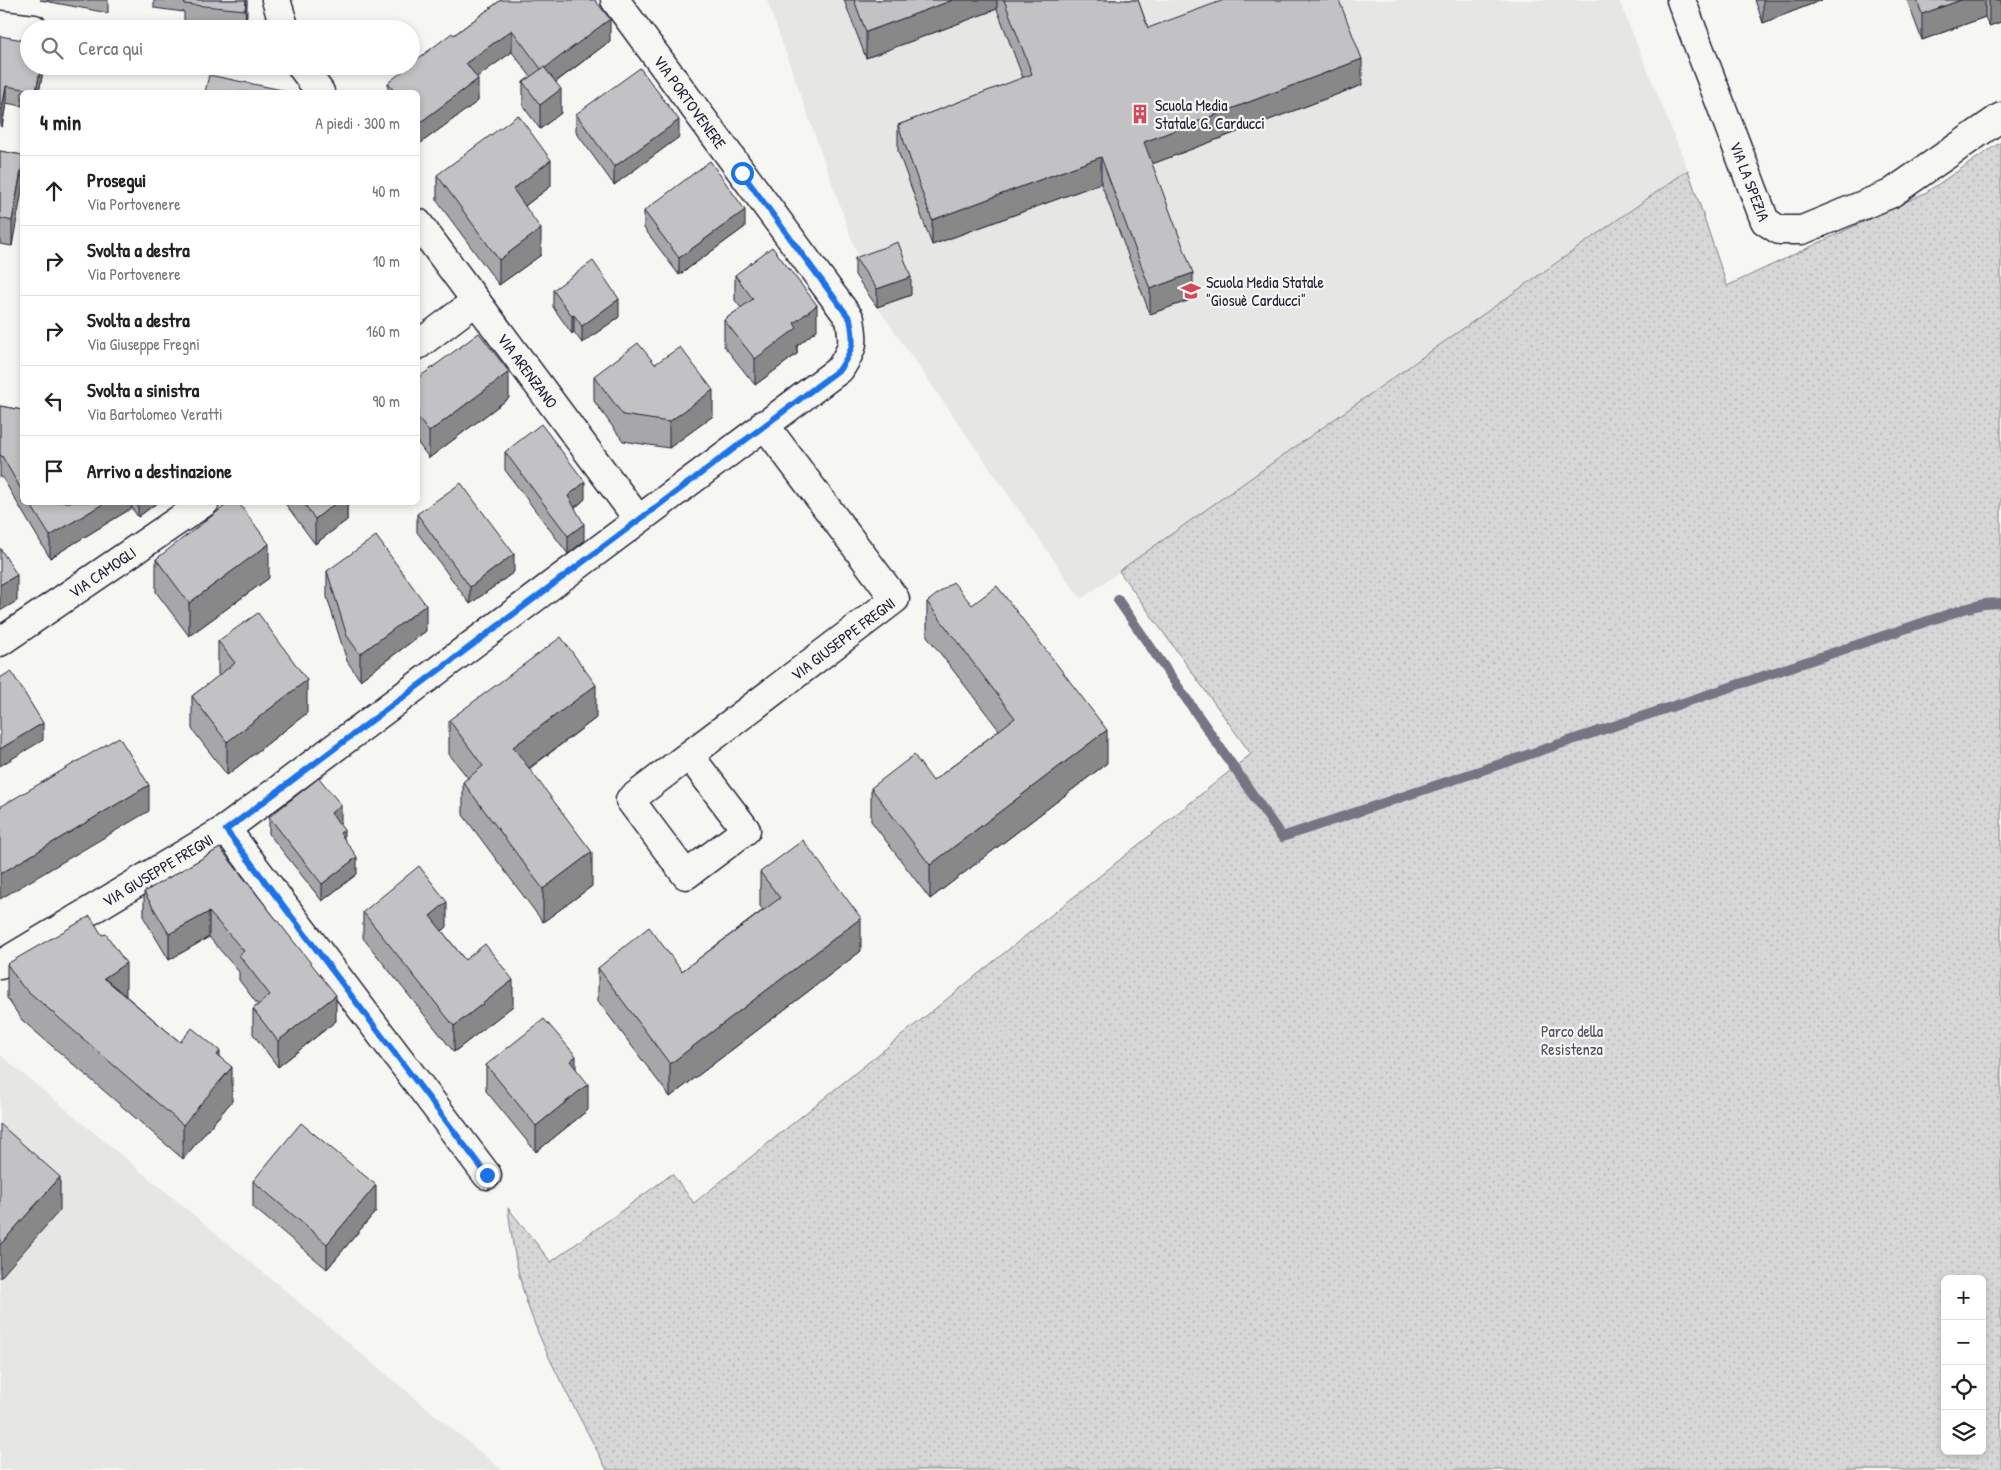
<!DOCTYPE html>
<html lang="it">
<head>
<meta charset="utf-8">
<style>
  :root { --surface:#fff; --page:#f2f2f2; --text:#222; --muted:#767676; --line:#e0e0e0 }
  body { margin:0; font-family:"Patrick Hand",sans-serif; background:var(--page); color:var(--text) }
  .controls { position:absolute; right:15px; bottom:15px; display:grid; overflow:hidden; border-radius:8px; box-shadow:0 2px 8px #0003 }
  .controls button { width:45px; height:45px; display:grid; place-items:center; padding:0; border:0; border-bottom:1px solid var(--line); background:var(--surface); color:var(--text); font:25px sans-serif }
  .stop { position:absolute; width:15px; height:15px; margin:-11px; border:4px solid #1a73e8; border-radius:50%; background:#fff }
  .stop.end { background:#1a73e8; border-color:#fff; box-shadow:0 1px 5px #0008 }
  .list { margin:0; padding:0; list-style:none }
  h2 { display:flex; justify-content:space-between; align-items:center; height:65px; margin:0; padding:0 20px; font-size:21px }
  h2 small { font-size:16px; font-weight:400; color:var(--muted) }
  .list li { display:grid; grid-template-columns:32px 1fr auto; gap:15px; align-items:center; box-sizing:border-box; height:70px; padding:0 20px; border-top:1px solid var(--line) }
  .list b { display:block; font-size:19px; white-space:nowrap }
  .list p { margin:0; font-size:16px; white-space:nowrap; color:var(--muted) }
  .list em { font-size:16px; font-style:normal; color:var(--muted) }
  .icon { flex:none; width:28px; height:28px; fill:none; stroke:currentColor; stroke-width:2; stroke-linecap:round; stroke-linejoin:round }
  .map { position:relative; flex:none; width:2001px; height:1470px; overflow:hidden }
  .search { position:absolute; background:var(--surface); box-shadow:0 2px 8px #0003; left:20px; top:20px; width:400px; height:55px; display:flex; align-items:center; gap:12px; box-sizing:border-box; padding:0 18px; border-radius:28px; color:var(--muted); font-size:19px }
  .panel { position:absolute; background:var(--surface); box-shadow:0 2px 8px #0003; left:20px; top:90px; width:400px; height:415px; border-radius:8px }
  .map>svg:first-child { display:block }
</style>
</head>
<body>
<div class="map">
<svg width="2001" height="1470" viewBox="0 0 2001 1470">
  <defs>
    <pattern id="grass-dots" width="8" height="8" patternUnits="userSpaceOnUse" patternTransform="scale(1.25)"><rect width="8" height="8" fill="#d7d7d7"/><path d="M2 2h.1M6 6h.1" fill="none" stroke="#b8b8b9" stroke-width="1.8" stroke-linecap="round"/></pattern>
  </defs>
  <rect width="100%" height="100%" fill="#f6f6f2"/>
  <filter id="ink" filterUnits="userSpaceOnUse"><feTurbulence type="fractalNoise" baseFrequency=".02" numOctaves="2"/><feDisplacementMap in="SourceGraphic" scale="10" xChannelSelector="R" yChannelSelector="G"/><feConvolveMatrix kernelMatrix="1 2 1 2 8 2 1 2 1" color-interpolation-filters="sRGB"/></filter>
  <g filter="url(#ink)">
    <g fill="#e6e6e4">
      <polygon points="767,0 1619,0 1688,170 1081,599 855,275 863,271"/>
      <polygon points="0,1055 502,1470 0,1470"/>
    </g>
    <path fill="url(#grass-dots)" stroke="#7c7c89" fill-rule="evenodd" d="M2001,142v1328h-1394c-26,-52 -57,-103 -77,-158 -12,-33 -18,-69 -22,-104l43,54 121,-88 22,29 557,-449 -132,-183 569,-401 39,116 198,-93zM1945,1279h37v172h-37z"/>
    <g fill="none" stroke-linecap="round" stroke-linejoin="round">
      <polyline stroke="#757583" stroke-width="10" points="1118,600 1282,837 1964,609 1984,604 2001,603"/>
      <defs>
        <g id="minor">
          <polyline points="276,0 285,29"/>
          <path id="s1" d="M1681,0l84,221 14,9h23l88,-36 111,-77"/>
          <polyline points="0,25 34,29"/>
          <polyline points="301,66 320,92"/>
          <path id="s2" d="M418,223l220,296"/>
          <polyline points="418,345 476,301"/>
          <path id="s3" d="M0,642l205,-140"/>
          <path id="s4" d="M689,755l57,75 -60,45 -56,-75 265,-201 -131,-175"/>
          <polyline points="226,829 487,1175"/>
          <path id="s5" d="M0,965l226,-136 614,-460c14,-22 14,-25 10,-50l-235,-319"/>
        </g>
      </defs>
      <use href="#minor" stroke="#22223b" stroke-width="31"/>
      <use href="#minor" stroke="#f6f6f2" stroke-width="28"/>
    </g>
    <g fill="#a7a7a9" stroke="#22223b">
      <polygon points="40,0 108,0 108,13"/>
      <polygon points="154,0 247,0 245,29 184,29 184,12 154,8"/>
      <polygon points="501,0 610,41 556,82 561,113 540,129 523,106 523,82 531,77 512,52 476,77 478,101 418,145 418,92 388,92 388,83 454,35"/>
      <polygon points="844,0 1138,0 1148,28 1362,85 1152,164 1193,299 1150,314 1101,183 932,245 898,151 898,125 1023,78 997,9 866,58"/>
      <polygon points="1755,0 1822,0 1763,23"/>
      <polygon points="1907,0 2001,0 2001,22 1989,26 1985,17 1922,40"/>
      <polygon points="0,36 29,66 44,66 39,92 22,92 22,106 6,103 2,127 0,126"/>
      <polygon points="576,114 679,137 614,185 576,132"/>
      <polygon points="0,151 22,155 12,246 0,244"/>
      <polygon points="437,175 551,186 525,206 541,255 499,285 437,201"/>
      <polygon points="644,211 745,227 679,275 644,228"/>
      <polygon points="855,258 911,295 877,307 855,275"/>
      <polygon points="735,275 817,330 797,346 797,354 755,385 724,346 724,320 741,308 735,300"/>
      <polygon points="553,290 619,317 582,343 574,332 572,334 553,307"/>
      <polygon points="655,364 713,416 669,448 623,441 594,401 594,376"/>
      <polygon points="418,378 509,398 429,458 418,443"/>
      <polygon points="0,406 22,410 22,502 158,502 138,517 132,508 50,558 2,477 0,477"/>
      <polygon points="505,452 585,499 575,508 584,541 568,554 505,470"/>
      <polygon points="284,502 347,502 347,520 315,544"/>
      <polygon points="417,514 514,572 470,604 417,532"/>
      <polygon points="156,559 269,578 189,636 156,592"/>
      <polygon points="327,571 426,631 360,680 347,661 327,597"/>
      <polygon points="927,602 972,605 1107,763 930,899 871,821 871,788 933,781 999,730 927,636"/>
      <polygon points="218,641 307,713 227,775 192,729 192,696 219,676 218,674"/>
      <polygon points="596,718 529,769 592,886 543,922 463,815 463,782 468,778 449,754 449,720"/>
      <polygon points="269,817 341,822 339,824 344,839 357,874 322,901 269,834"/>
      <polygon points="220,848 336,1021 278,1067 253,1034 253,1009 258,1005 239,980 239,972 209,937 169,960 144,918 144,892"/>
      <polygon points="760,872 861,951 670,1097 598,1001 598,968 682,971 763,910 760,906"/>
      <polygon points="363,912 447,927 442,931 465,960 513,1006 454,1052 363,938"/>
      <polygon points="7,964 126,996 180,1042 220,1057 232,1101 183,1159 22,1020 7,998"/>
      <polygon points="486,1065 588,1110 536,1152 486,1091"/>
      <polygon points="253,1181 376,1211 327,1269 253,1207"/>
    </g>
    <g fill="#888889" stroke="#22223b">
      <polygon points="246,0 247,0 247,15 245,29"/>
      <polygon points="953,0 997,0 997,9 866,58 866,32"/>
      <polygon points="1763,0 1822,0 1763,23"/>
      <polygon points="1961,0 1985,0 1985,17 1922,40 1922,14"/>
      <polygon points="1989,0 2001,0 2001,22 1989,26"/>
      <polygon points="610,19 610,41 542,92 542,70"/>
      <polygon points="512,30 512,52 466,85 466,63"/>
      <polygon points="1362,59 1362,85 1144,167 1144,142"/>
      <polygon points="41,66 44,66 39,92 36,92"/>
      <polygon points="478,79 478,101 418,145 418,124"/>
      <polygon points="6,86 6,103 2,127 2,109"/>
      <polygon points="561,89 561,113 540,129 540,105"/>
      <polygon points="679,120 679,137 614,185 614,167"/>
      <polygon points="1101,157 1101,183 932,245 932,220"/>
      <polygon points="551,160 551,186 513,215 513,189"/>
      <polygon points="22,165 22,191 12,246 12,221"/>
      <polygon points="745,210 745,227 679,275 679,258"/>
      <polygon points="541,229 541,255 499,285 499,260"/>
      <polygon points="1193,273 1193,299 1150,314 1150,289"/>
      <polygon points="911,277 911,295 877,307 877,289"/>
      <polygon points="619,299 619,317 582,343 582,326"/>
      <polygon points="817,305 817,330 797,346 797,354 755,385 755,359 794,323"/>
      <polygon points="574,315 574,332 572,334 572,316"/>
      <polygon points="509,372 509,398 429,458 429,432"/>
      <polygon points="713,390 713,416 669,448 669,422"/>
      <polygon points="585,482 585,499 568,513 568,496"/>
      <polygon points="106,502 132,502 132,508 50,558 50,536"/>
      <polygon points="138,502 158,502 138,517"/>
      <polygon points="337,502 347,502 347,520 315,544 315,519"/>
      <polygon points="584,524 584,541 568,554 568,536"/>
      <polygon points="269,544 269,578 189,636 189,603"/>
      <polygon points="514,554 514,572 470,604 470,587"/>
      <polygon points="17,575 17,601 0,611 0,585"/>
      <polygon points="426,605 426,631 360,680 360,654"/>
      <polygon points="307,680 307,713 227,775 227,742"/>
      <polygon points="596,685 596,718 513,780 513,747"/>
      <polygon points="43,723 43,740 0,766 0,749"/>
      <polygon points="1107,730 1107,763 930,899 930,865"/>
      <polygon points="149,785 149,811 0,899 0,874"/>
      <polygon points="341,805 341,822 331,831 331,813"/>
      <polygon points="344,830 344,847 340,833"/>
      <polygon points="592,852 592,886 543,922 543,889"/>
      <polygon points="357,857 357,874 322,901 322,884"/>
      <polygon points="447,902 447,927 430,941 430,916"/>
      <polygon points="209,912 209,937 169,960 169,934"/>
      <polygon points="861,918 861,951 670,1097 670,1064"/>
      <polygon points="126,963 126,996 104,978"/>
      <polygon points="513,980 513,1006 454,1052 454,1026"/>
      <polygon points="336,995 336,1021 278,1067 278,1041"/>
      <polygon points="220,1051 220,1082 232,1067 232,1101 183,1159 183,1125 217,1055"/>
      <polygon points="576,1056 576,1082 570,1061"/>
      <polygon points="588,1084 588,1110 536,1152 536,1126"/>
      <polygon points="60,1177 60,1210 0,1278 0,1245"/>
      <polygon points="376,1185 376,1211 327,1269 327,1244"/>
    </g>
    <g fill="#c2c2c4" stroke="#22223b">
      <polygon points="185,0 246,0 245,10 184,4"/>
      <polygon points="501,0 595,0 610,19 545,68 544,67 541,69 512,30 466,63 478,79 418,124 418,92 395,92 388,83 409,66 411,66 411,64 452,33 454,35"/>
      <polygon points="854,0 953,0 866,32"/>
      <polygon points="1004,0 1138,0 1148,28 1224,0 1339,0 1362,59 1144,142 1193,273 1150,289 1101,157 932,220 898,125 1032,74"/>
      <polygon points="1917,0 1961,0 1922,14"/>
      <polygon points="0,36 29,41 29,66 41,66 36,91 6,86 2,109 0,109"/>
      <polygon points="544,67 561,89 540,105 523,82"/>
      <polygon points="640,68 679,120 614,167 576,114"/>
      <polygon points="209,75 282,90 284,92 205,92"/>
      <polygon points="518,115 551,160 513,189 541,229 499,260 437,175"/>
      <polygon points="0,151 22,155 22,165 12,221 0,218"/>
      <polygon points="710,161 745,210 679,258 644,211"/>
      <polygon points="898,242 911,277 877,289 855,258"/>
      <polygon points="772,247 817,305 794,323 797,328 755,359 724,320 753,299 735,275"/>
      <polygon points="593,261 619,299 582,326 574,315 572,316 553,290"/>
      <polygon points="479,333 509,372 429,432 418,418 418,378"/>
      <polygon points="638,343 655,364 680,347 713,390 669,422 623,415 594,376"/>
      <polygon points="0,406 22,410 22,470 21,477 22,476 22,491 2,456 0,455"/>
      <polygon points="541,424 585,482 568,496 584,524 568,536 505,452"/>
      <polygon points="461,483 514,554 470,587 417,514"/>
      <polygon points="29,502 106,502 50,536"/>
      <polygon points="230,502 238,502 269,544 189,603 156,559"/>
      <polygon points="303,502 337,502 315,519"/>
      <polygon points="376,536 426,605 360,654 347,636 327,571"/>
      <polygon points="0,548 17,575 0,585"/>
      <polygon points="953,582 972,605 997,586 1107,730 930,865 871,788 914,755 933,781 1015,718 927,602"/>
      <polygon points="258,613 307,680 227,742 192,696 235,663 218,641"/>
      <polygon points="561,637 596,685 513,747 592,852 543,889 463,782 483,766 449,720"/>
      <polygon points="11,671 43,723 0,749 0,678"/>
      <polygon points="119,737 149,785 0,874 0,807"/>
      <polygon points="319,778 341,805 331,813 344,830 340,833 357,857 322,884 269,817"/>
      <polygon points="803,840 861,918 670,1064 598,968 649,927 682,971 780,898 760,872"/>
      <polygon points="220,848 336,995 278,1041 253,1009 270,995 239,955 244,951 209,912 169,934 144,892"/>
      <polygon points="419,866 447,902 430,916 465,960 485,944 513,980 454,1026 363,912"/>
      <polygon points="90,916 102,935 106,934 126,963 104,978 180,1042 192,1028 220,1051 217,1055 232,1067 183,1125 22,986 7,964"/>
      <polygon points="544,1019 576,1056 570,1061 588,1084 536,1126 486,1065"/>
      <polygon points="301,1123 376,1185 327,1244 253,1181"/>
      <polygon points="0,1124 60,1177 0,1245"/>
    </g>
  </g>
  <g fill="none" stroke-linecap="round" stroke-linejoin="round" filter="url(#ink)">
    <path stroke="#1a73e8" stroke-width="6" d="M487,1175l-261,-345 614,-461c14,-22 15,-25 10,-50l-108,-146"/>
  </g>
  <defs>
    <symbol id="building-bare" viewBox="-9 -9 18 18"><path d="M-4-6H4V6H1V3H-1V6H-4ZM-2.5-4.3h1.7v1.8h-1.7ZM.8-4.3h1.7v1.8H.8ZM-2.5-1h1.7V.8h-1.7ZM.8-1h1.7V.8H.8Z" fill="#d1495b" stroke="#f6f6f2" stroke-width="2.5" paint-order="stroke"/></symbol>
    <symbol id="school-bare" viewBox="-9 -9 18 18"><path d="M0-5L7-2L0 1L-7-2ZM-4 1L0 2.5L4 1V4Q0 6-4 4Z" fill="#d1495b" stroke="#f6f6f2" stroke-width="2.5" paint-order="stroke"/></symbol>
  </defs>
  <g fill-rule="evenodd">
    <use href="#building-bare" x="1126" y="100" width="28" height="28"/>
    <use href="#school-bare" x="1177" y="277" width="28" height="28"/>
  </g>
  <g text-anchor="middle" stroke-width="4.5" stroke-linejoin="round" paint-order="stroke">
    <g font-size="16" fill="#22223b" stroke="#f6f6f2">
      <text transform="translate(690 102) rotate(54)" y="6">VIA PORTOVENERE</text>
      <text dy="6" stroke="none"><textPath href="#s1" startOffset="194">VIA LA SPEZIA</textPath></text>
      <text dy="6" stroke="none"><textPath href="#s2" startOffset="184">VIA ARENZANO</textPath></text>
      <text dy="6" stroke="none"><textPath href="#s3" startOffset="124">VIA CAMOGLI</textPath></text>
      <text dy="6" stroke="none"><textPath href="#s4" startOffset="530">VIA GIUSEPPE FREGNI</textPath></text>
      <text dy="6" stroke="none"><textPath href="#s5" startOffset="184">VIA GIUSEPPE FREGNI</textPath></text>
    </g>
    <g font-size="16" fill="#22223b" stroke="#f6f6f2" text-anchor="start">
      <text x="1155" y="111">Scuola Media<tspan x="1155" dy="18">Statale G. Carducci</tspan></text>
      <text x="1206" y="288">Scuola Media Statale<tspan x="1206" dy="18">"Giosuè Carducci"</tspan></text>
    </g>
    <g font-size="16" fill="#4f4f62" stroke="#f6f6f2">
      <text x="1572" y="1037">Parco della<tspan x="1572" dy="18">Resistenza</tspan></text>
    </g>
  </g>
</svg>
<div class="controls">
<button>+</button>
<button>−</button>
<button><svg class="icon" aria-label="locate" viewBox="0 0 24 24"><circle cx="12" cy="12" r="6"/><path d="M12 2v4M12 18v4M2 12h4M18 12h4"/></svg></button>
<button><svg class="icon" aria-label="layers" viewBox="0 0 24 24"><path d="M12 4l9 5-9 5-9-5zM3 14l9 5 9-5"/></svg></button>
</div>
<div class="stop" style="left:742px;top:173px"></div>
<div class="stop end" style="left:487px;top:1175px"></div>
<div class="search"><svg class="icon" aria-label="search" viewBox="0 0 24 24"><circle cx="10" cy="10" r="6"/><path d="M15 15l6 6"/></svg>Cerca qui</div>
<section class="panel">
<h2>4 min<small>A piedi · 300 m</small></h2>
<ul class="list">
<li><svg class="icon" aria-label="ahead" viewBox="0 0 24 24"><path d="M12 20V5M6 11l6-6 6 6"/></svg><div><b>Prosegui</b><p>Via Portovenere</p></div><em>40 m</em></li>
<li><svg class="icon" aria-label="right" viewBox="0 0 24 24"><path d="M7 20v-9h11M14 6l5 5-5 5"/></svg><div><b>Svolta a destra</b><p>Via Portovenere</p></div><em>10 m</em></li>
<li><svg class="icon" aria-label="right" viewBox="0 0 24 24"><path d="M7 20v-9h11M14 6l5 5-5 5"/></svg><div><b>Svolta a destra</b><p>Via Giuseppe Fregni</p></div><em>160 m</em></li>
<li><svg class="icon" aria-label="left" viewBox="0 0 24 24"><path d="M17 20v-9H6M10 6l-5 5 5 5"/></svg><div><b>Svolta a sinistra</b><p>Via Bartolomeo Veratti</p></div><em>90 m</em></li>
<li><svg class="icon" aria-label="arrive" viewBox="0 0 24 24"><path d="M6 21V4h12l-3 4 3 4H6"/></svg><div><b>Arrivo a destinazione</b></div></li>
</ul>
</section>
</div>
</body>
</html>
